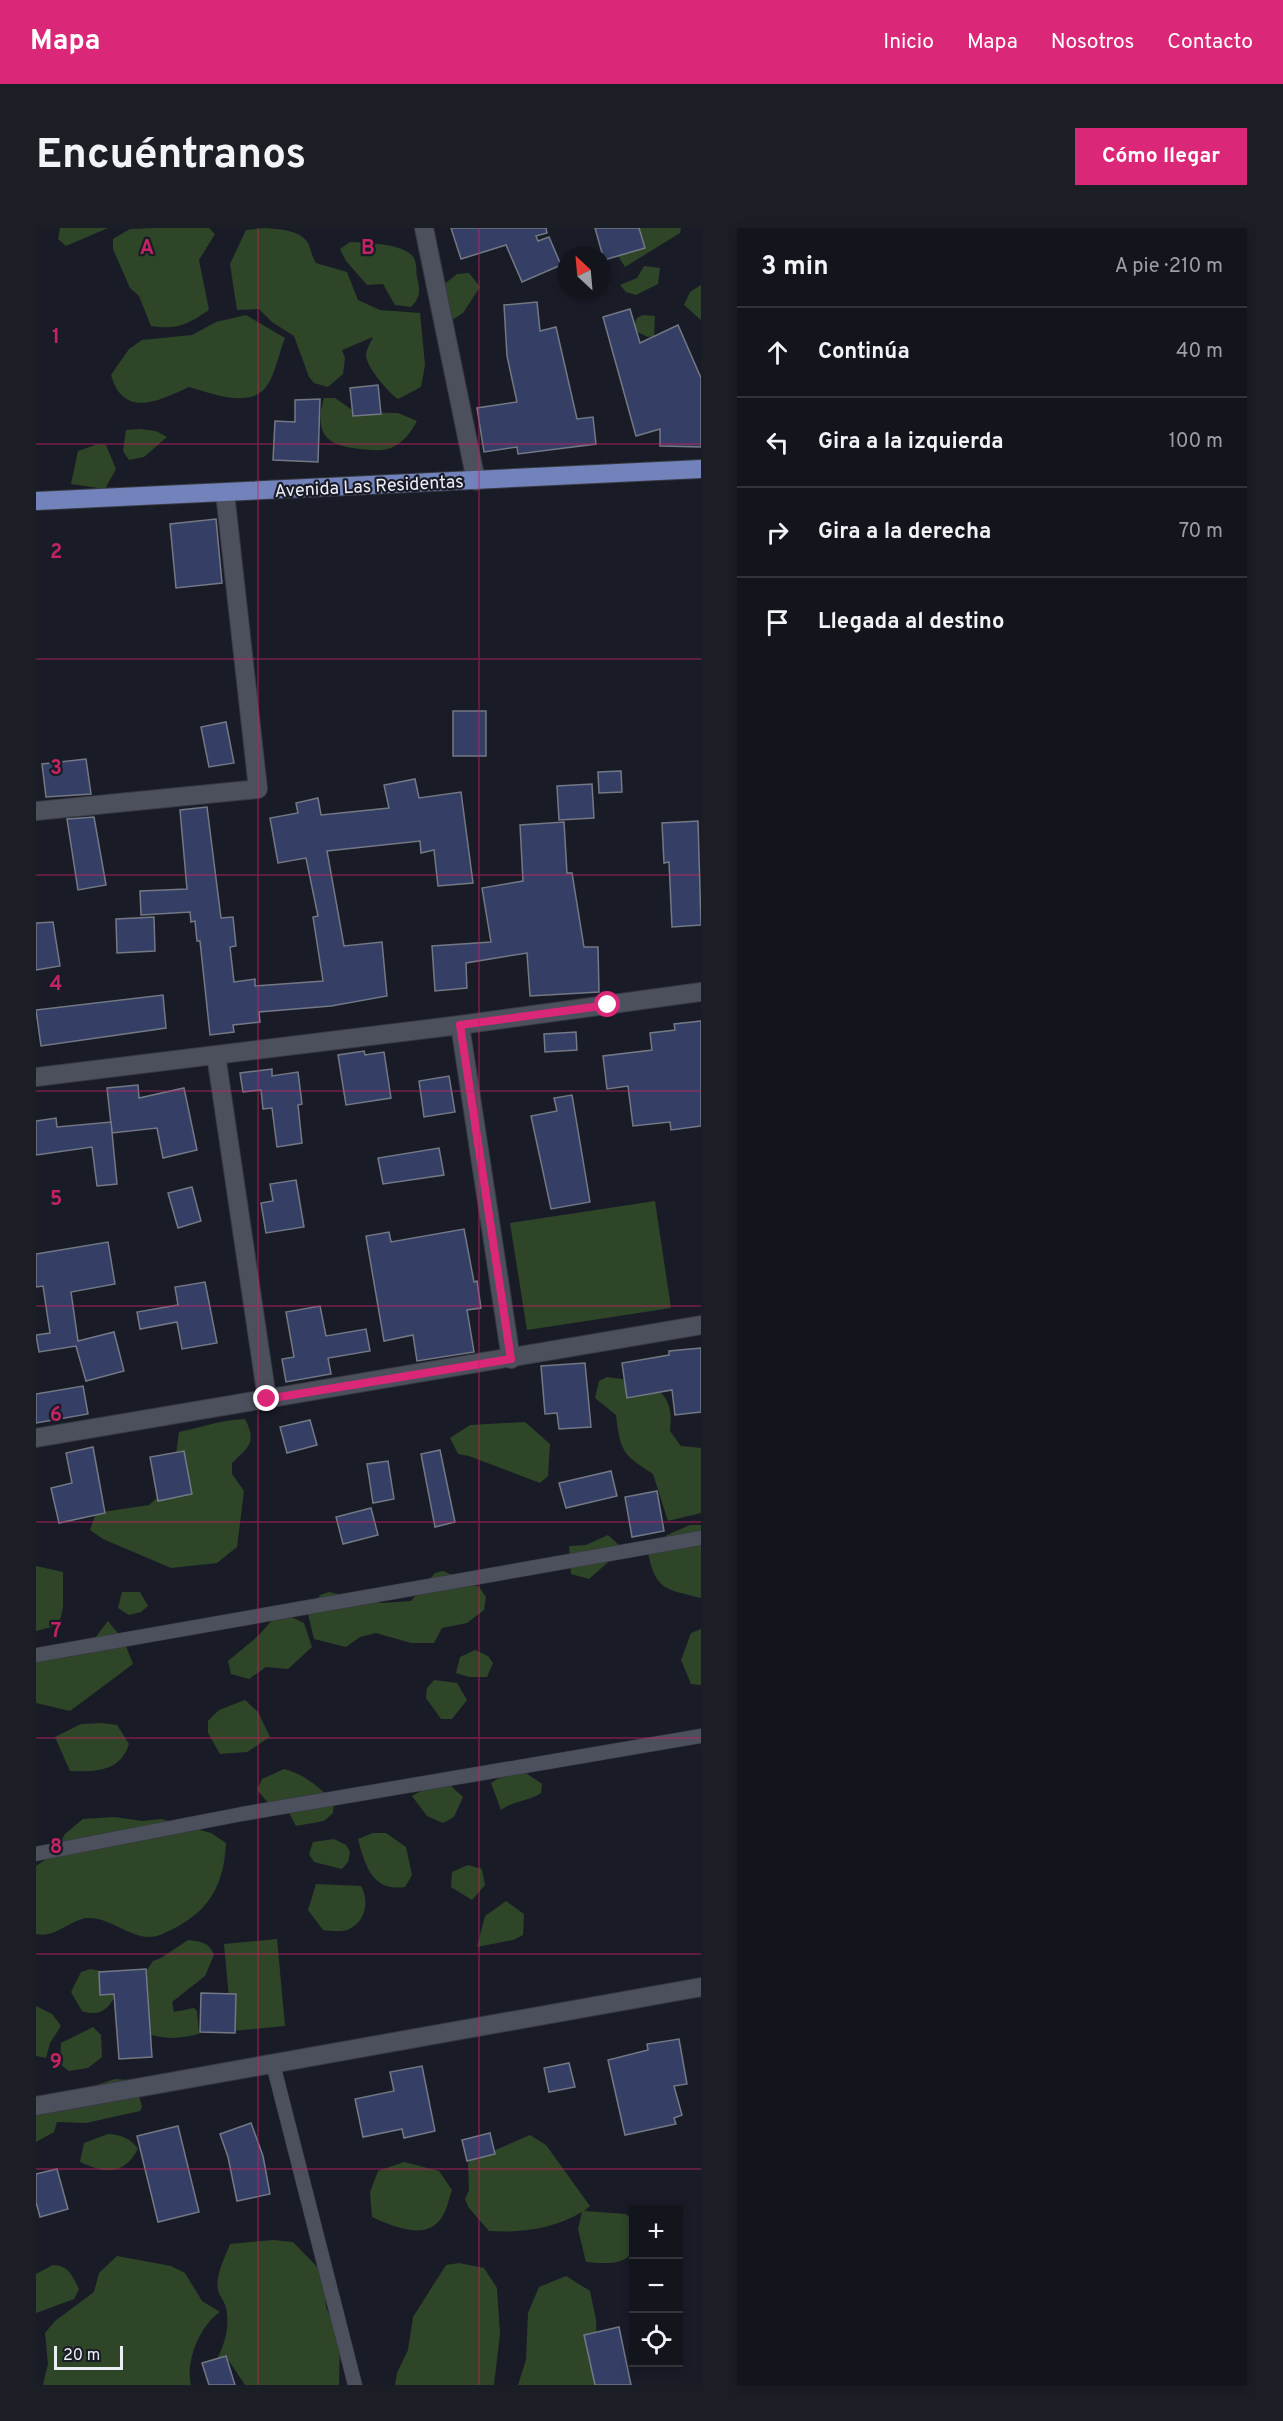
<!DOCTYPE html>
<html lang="es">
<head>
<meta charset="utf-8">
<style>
  :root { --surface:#13151d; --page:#1c1e26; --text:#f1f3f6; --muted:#9d9fa4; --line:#32343b; --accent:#db2777 }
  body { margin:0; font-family:Overpass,sans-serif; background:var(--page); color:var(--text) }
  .controls { position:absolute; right:18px; bottom:18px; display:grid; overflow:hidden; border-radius:0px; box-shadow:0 3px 9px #0003 }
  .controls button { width:54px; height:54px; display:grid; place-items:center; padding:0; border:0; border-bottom:2px solid var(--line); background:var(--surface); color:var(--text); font:30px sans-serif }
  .compass { position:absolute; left:521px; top:18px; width:54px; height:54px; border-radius:50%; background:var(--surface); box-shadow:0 3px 9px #0003; rotate:334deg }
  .scale { position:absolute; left:18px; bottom:15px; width:69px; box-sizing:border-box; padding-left:6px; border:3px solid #eceef6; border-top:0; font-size:16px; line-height:21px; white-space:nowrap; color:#eceef6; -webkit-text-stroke:4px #191c27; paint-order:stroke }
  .stop { position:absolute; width:18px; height:18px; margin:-14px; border:4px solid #db2777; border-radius:50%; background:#fff }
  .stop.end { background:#db2777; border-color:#fff; box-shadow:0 2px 6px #0008 }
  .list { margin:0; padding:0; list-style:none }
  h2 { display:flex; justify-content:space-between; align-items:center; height:78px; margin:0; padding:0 24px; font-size:26px }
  h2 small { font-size:20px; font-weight:400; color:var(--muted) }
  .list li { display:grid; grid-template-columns:39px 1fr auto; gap:18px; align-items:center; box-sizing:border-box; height:90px; padding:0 24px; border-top:2px solid var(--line) }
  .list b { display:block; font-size:22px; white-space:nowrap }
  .list em { font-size:20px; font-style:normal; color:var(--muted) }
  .icon { flex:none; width:33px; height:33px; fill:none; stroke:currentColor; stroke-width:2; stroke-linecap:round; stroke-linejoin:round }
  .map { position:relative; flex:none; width:665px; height:2157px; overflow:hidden; border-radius:0px }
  header { display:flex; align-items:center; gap:36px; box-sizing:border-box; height:84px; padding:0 30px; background:var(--accent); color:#fff }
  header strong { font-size:28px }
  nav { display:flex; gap:33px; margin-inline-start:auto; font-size:21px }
  .intro { display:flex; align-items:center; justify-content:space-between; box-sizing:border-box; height:144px; padding:0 36px }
  h1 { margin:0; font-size:42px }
  .button { padding:15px 27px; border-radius:0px; background:var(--accent); color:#fff; font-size:21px; font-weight:700 }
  main { display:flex; gap:36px; padding:0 36px }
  aside { flex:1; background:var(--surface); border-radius:0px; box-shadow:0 3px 9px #0003 }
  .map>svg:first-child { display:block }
</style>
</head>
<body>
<header>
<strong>Mapa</strong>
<nav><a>Inicio</a><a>Mapa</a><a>Nosotros</a><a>Contacto</a></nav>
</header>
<div class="intro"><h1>Encuéntranos</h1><a class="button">Cómo llegar</a></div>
<main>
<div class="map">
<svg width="665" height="2157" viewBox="0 0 665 2157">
  <rect width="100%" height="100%" fill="#191c27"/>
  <g fill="#2e4528">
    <polygon points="24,0 72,0 30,18 22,11"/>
    <path d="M118,0h55l6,6 -16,26 10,50c-22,15 -33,20 -58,16l-12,-30 -9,-8 -17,-39v-10l17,-10z"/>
    <path d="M229,0c13,1 38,2 44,17 2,6 3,12 7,18l31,9 11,28 22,10 40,3 5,52 -4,22 -23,12c-9,-6 -32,-32 -32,-44 0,-5 5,-13 7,-18l-31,13 3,8 -2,16 -15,13 -14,-4 -5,-6 -15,-41 -22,-14 -13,-13 -22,1 -7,-46 16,-34z"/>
    <polygon points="597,0 645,0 644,5 589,39 577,20"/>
    <path d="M314,14c16,1 55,1 64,16 3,5 2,14 3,19 3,13 4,20 -6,30l-16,-2 -12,-21 -16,1 -21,-24 -6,-12z"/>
    <polygon points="608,38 624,40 622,56 600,67 590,64 584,57 601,50"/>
    <polygon points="433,45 444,59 427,85 416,92 409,85 401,62 421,46"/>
    <polygon points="665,57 665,92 648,77 654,64"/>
    <path d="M210,87l39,23c-5,12 -11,40 -19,49 -17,22 -55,6 -77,0 -29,13 -65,33 -78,-12l18,-26 13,-9 50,-5 24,-13z"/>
    <polygon points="607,87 619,88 618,108 612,109 597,102 601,90"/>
    <path d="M288,170h11l20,14 43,1 19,8c-6,11 -15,24 -29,28 -8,2 -19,1 -28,0 -35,-3 -46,-17 -36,-51z"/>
    <polygon points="104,201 120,203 131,209 108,229 93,232 87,223 90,202"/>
    <polygon points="62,216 70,217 80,241 69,261 35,256 42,223"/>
    <polygon points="619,973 635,1080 491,1102 474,995"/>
    <path d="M571,1149c36,5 70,7 63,54l11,15 20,2v65l-33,8 -15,-47c-30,-19 -33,-23 -37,-59l-21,-17 4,-17z"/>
    <path d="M209,1191c12,24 4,27 -13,44v11l12,17 -7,56 -20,16 -46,5 -68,-29 -13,-9 6,-17 53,-8 23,-21 7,-52c25,-5 40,-12 66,-13z"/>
    <polygon points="489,1194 514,1216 512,1248 504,1255 433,1228 422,1226 414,1210 434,1197"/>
    <path d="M654,1297h11v73c-35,-9 -45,-7 -53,-45l19,-18z"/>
    <polygon points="572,1307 587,1321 553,1351 535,1346 533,1318 550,1317"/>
    <polygon points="0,1338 27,1344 27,1379 23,1397 0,1403"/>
    <polygon points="407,1343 443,1359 450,1369 448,1382 431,1395 406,1400 398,1415 375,1415 340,1405 324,1409 310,1419 278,1411 272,1386 284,1367 293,1364 346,1375 375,1373 399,1345"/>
    <polygon points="86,1364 104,1364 112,1378 105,1384 93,1387 82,1380"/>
    <polygon points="249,1386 268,1395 276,1419 252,1441 230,1439 213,1451 195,1446 192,1433 222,1408 238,1390"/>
    <path d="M72,1393l16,20 9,23 -63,47 -34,-8v-51l4,-1c38,17 47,-3 68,-30z"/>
    <polygon points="665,1401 665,1457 655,1456 645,1432 655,1405"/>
    <polygon points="439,1422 452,1428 457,1435 451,1449 433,1449 420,1445 424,1429"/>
    <polygon points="398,1452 421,1455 431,1472 416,1491 405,1491 390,1470 391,1460"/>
    <polygon points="209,1472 222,1484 234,1509 211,1524 184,1526 172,1505 172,1493 183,1482"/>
    <path d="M66,1495l15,2 12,19c-9,28 -34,28 -59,27l-15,-34 26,-13z"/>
    <path d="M248,1541c20,5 36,18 50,34l-1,10 -9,8 -28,5 -8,-15 -18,-6 -13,-15 5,-11z"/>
    <path d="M474,1543l16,2 16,11 -1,9c-13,9 -27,7 -40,17l-10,-27z"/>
    <polygon points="414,1557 427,1569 418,1589 407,1595 391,1588 376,1568 392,1559"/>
    <path d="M78,1589l29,4 18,-2 50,14 15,10c-2,40 -15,66 -51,85 -8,4 -17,9 -26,9 -20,0 -40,-20 -61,-19 -18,1 -33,21 -52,16v-68l18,-12 11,-20 18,-15z"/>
    <path d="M337,1605h13l20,14 6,28 -7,12c-33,5 -40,-22 -47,-48z"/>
    <polygon points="298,1611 310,1617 314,1624 312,1634 306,1641 278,1634 273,1626 277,1614"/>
    <polygon points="432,1637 446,1641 449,1657 436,1672 415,1659 416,1644"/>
    <path d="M280,1656l45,2c9,16 4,37 -14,44 -7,2 -17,1 -24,0l-15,-20z"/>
    <polygon points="470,1673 488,1686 487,1707 477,1712 441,1719 449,1688"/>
    <polygon points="241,1711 249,1798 196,1803 188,1716"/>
    <path d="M152,1712c14,2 21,2 26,15l-9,21 -33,26 2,10 20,-4 3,3 2,23c-20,5 -36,6 -55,-2l-1,-56 10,-15 8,-3z"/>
    <path d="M54,1741l16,3 13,17c-9,17 -16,29 -37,22l-11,-19 10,-20z"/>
    <polygon points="0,1778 16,1786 25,1798 14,1815 10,1830 0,1828"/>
    <polygon points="57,1799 65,1807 66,1829 52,1840 33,1843 24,1836 25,1815"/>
    <polygon points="79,1851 92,1852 100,1857 106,1879 104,1883 50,1895 21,1894 18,1904 0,1914 0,1869 39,1864"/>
    <path d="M72,1906c11,0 24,5 30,15 -16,28 -33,24 -58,13l4,-19z"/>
    <path d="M494,1907l16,10 44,61 -6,5 42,3 7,6c0,8 3,21 0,29 -6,18 -32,14 -47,13l-8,-33 4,-17c-29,17 -60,21 -93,19l-20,-23 -4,-9 4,-9 -1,-28z"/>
    <path d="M368,1934l35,9 13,19c-3,8 -5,20 -10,27 -15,25 -50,9 -70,0l-2,-25 8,-21z"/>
    <path d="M237,2012l20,2 32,33 1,32 14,29 -1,49h-94l-20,-30 -8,4c8,-16 13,-33 9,-51 -1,-6 -6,-11 -8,-18 -3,-15 7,-32 12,-46z"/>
    <path d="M81,2028l54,10 14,7 17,28 18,11c-20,13 -35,50 -29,73h-148l5,-21 -3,-31 10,-12 39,-29 5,-19z"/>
    <polygon points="423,2035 448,2040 461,2060 464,2106 458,2157 359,2157 361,2145 372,2122 377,2089 410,2037"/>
    <path d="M17,2037c16,1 19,10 26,24l-5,10 -38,14v-39z"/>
    <polygon points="530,2048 554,2063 560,2092 561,2125 573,2157 482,2157 490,2132 492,2085 503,2059"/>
  </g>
  <g fill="#353f65" stroke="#737885" stroke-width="1.5">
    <polygon points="415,0 510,0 511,5 500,8 502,13 513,9 525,37 486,54 470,17 425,31"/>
    <polygon points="559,0 603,0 609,20 568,32"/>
    <polygon points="501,74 504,103 520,99 541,191 557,189 560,216 482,226 481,219 448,224 441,180 481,174 471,128 468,77"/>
    <polygon points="594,81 604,115 642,97 665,150 665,219 624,218 624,201 600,208 567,89"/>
    <polygon points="342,157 345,186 317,188 314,160"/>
    <polygon points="284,171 282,234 237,232 239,193 259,194 259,172"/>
    <polygon points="180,291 186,355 140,360 134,296"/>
    <rect x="417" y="483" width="33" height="45"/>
    <polygon points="190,494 198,535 173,539 165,499"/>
    <polygon points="50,531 55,566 10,569 6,536"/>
    <polygon points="585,543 586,564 563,565 562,544"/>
    <polygon points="379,551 383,570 425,564 437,655 402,658 398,622 385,625 384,613 291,623 308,718 346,714 351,768 295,778 223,784 224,794 197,797 198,804 174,807 164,713 161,713 159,693 155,694 154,684 105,687 104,663 151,661 144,582 171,579 185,690 197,689 200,718 194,719 198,754 219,751 219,758 287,753 277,689 282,688 270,630 242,635 234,590 262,585 260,575 282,570 285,587 353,580 348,557"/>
    <polygon points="556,556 558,590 523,592 521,558"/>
    <polygon points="58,589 70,657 42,662 31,591"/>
    <polygon points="662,593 665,697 636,699 633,634 628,635 626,595"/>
    <polygon points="528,594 531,645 536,645 548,719 562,719 563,764 494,768 491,725 430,735 431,760 399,763 396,718 455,714 446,660 487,653 484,597"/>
    <polygon points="118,689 119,723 81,725 80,691"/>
    <polygon points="17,694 24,738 0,742 0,695"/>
    <polygon points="127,767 130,800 5,818 0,782"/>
    <polygon points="665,793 665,898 635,902 634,894 597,898 592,858 571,861 567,828 616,822 614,805 639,802 638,796"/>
    <polygon points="540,804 541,822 509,824 508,806"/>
    <polygon points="328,823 329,827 348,824 355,870 310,877 302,827"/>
    <polygon points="236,841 236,848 262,844 266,876 262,877 266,915 241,919 236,880 227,881 225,862 207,864 204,845"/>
    <polygon points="413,848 419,884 388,889 383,853"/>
    <polygon points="102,857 103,870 148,860 161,922 127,930 121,900 76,905 71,860"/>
    <polygon points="536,867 554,974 515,981 495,888 521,883 518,870"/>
    <polygon points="20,890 21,899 75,894 81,956 61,958 56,919 0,927 0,893"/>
    <polygon points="403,920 408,947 347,956 342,930"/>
    <polygon points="260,952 268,999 230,1005 225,975 237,973 234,956"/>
    <polygon points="156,959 165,993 142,1000 132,965"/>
    <polygon points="428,1001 438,1054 441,1053 445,1080 431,1082 438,1124 381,1133 377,1107 348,1113 330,1008 353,1004 355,1014"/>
    <polygon points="72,1014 79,1056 35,1064 42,1113 78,1104 88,1143 50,1153 40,1118 3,1124 0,1107 14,1105 7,1058 0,1059 0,1026"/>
    <polygon points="169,1054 181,1115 146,1121 141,1094 104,1101 101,1084 142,1077 139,1059"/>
    <polygon points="284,1078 290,1108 330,1101 334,1123 292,1130 295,1146 250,1154 246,1131 258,1129 250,1084"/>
    <polygon points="665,1120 665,1184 639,1187 636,1162 591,1170 586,1135 633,1127 633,1123"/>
    <polygon points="549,1135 555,1199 523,1201 521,1185 509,1186 505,1138"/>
    <polygon points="47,1158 52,1186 0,1195 0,1166"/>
    <polygon points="274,1192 281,1217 251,1225 244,1199"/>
    <polygon points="57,1219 69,1285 23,1295 15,1260 36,1255 30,1225"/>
    <polygon points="404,1222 419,1294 399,1299 385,1226"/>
    <polygon points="148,1223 156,1266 122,1273 114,1229"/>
    <polygon points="352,1233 358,1271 337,1275 331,1236"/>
    <polygon points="575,1243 581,1268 530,1280 523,1255"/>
    <polygon points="621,1263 628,1303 596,1309 589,1269"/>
    <polygon points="335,1280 342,1307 307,1316 300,1289"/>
    <polygon points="110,1741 116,1829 83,1831 78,1766 64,1767 63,1744"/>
    <polygon points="165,1765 200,1766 199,1805 164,1804"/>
    <polygon points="643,1811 651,1856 638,1858 646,1887 638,1890 640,1896 589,1907 572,1832 612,1822 611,1816"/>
    <polygon points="533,1835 539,1859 513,1864 508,1840"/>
    <polygon points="386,1838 399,1903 368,1910 366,1901 327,1909 319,1871 358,1863 354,1844"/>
    <polygon points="215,1895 227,1928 234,1966 201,1973 192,1929 184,1906"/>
    <polygon points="142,1898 163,1984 122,1994 101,1908"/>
    <polygon points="454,1905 459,1926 431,1933 426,1912"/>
    <polygon points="21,1941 32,1981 4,1989 0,1974 0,1946"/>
    <polygon points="583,2099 595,2157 559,2157 548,2107"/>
    <polygon points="190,2128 199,2157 173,2157 166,2135"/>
  </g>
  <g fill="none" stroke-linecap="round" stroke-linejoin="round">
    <defs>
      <g id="service">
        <polyline points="0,1427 665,1310"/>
        <polyline points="0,1626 206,1586 665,1508"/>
        <polyline points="237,1836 319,2157"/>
      </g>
      <g id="minor">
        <polyline points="388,0 440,253"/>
        <polyline points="0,583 222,561 189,265"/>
        <polyline points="424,797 475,1131"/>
        <polyline points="180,827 231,1171"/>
        <polyline points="0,849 424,797 665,764"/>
        <polyline points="0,1210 665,1097"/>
        <polyline points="0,1878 665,1759"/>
      </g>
      <polyline id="primary" points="0,273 665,241"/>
    </defs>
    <use href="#service" stroke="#383942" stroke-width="15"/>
    <use href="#minor" stroke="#383942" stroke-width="20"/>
    <use href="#primary" stroke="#383942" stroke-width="20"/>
    <use href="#service" stroke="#4c505d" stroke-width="14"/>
    <use href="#minor" stroke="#4c505d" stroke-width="18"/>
    <use href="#primary" stroke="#7282ba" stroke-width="18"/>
  </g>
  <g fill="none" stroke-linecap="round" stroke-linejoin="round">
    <polyline stroke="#db2777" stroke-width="8" points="231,1171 475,1131 424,797 572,777"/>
  </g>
  <path fill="none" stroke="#c42363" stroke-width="1.5" stroke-opacity="0.55" d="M222,0v2157M443,0v2157M0,216h665M0,431h665M0,647h665M0,863h665M0,1078h665M0,1294h665M0,1510h665M0,1726h665M0,1941h665"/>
  <g text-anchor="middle" stroke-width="4.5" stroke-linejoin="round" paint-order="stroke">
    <g font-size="18" fill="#eceef6" stroke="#191c27">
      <text transform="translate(333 258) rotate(-3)" y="6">Avenida Las Residentas</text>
    </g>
  </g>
  <g font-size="20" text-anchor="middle" font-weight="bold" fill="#c42363" stroke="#191c27" stroke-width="4.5" stroke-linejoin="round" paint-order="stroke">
    <text x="111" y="26">A</text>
    <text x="332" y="26">B</text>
    <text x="20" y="115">1</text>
    <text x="20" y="330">2</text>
    <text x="20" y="546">3</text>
    <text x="20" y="762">4</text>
    <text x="20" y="977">5</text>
    <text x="20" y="1193">6</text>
    <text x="20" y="1409">7</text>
    <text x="20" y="1625">8</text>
    <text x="20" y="1840">9</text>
  </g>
</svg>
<div class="controls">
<button>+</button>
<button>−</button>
<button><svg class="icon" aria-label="locate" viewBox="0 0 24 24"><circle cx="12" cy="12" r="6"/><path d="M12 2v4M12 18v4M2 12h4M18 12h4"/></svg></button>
</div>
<svg class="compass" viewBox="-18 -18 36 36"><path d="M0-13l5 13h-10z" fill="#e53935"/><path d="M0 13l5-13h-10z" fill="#9d9fa4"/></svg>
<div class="scale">20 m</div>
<div class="stop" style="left:572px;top:777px"></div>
<div class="stop end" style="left:231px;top:1171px"></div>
</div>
<aside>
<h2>3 min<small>A pie · 210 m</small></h2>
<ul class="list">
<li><svg class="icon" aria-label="ahead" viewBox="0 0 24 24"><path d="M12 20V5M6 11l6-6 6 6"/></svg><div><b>Continúa</b></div><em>40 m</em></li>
<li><svg class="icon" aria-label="left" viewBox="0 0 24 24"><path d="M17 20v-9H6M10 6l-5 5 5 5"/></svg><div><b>Gira a la izquierda</b></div><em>100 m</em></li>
<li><svg class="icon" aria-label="right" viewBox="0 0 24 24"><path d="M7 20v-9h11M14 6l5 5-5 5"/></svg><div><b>Gira a la derecha</b></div><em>70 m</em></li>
<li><svg class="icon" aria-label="arrive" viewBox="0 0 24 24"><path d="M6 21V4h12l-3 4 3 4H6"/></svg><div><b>Llegada al destino</b></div></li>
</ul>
</aside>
</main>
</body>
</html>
